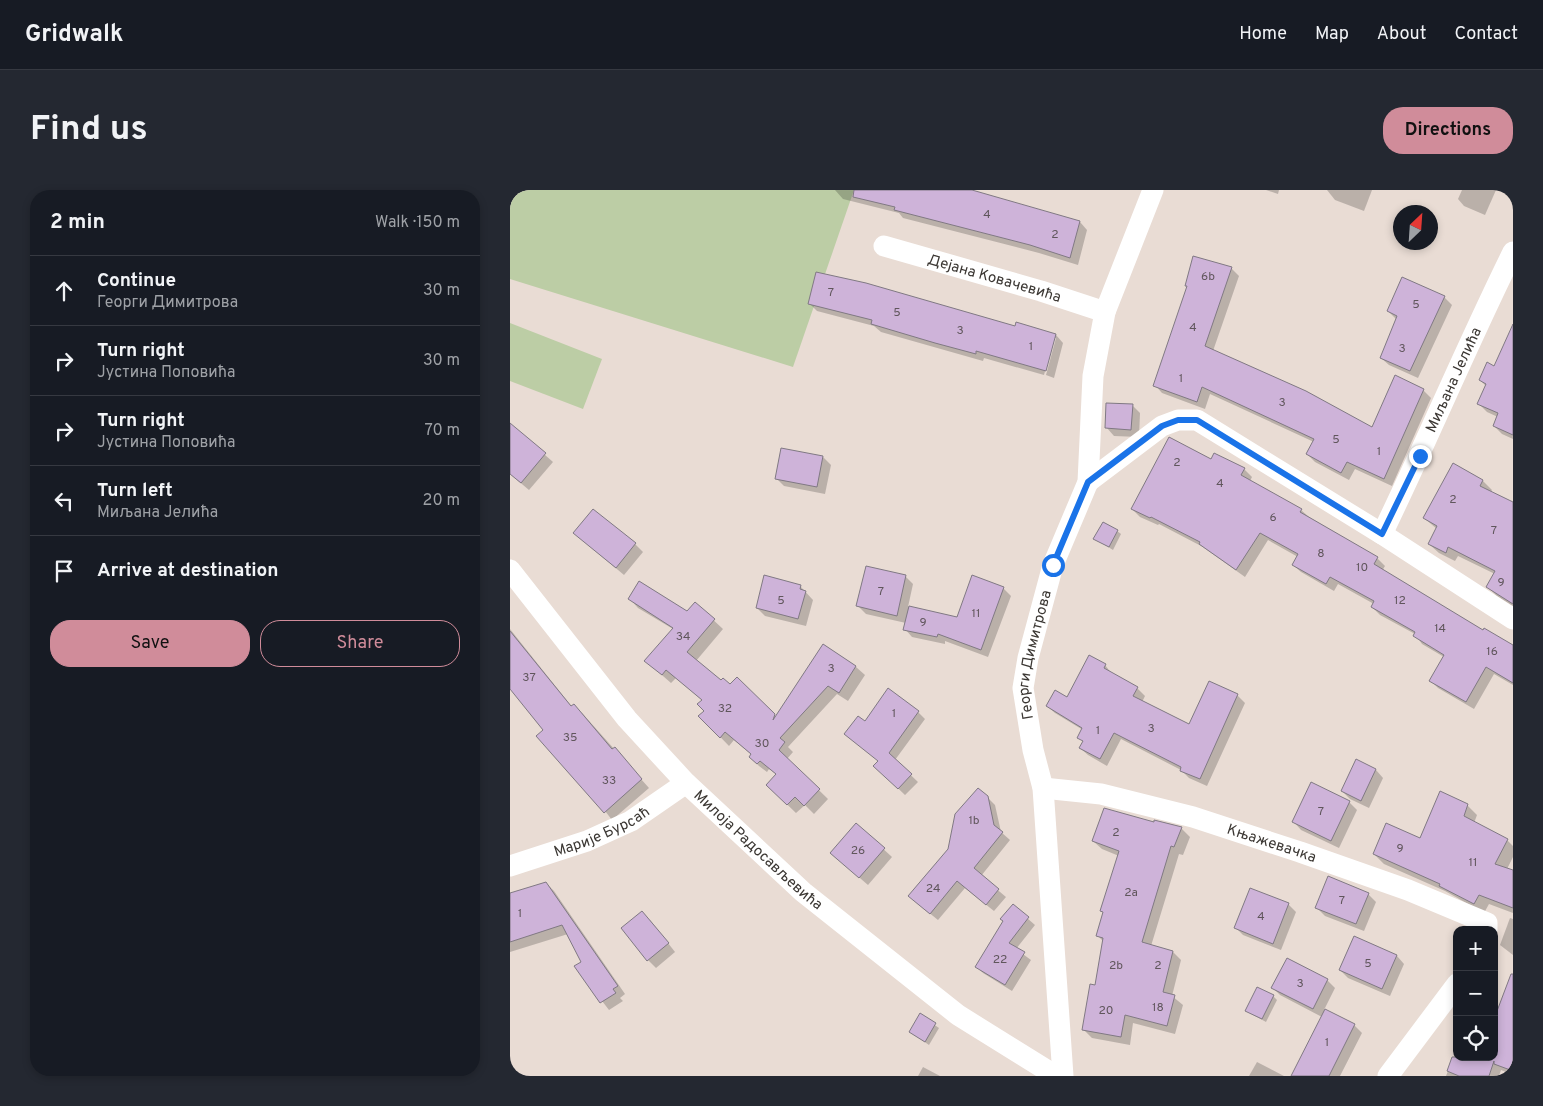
<!DOCTYPE html>
<html lang="en">
<head>
<meta charset="utf-8">
<style>
  :root { --surface:#171b24; --page:#242831; --text:#f1f3f6; --muted:#9ea1a6; --line:#363941; --accent:#d08c9a }
  body { margin:0; font-family:Overpass,sans-serif; background:var(--page); color:var(--text) }
  .controls { position:absolute; right:15px; bottom:15px; display:grid; overflow:hidden; border-radius:10px; box-shadow:0 2px 8px #0003 }
  .controls button { width:45px; height:45px; display:grid; place-items:center; padding:0; border:0; border-bottom:1px solid var(--line); background:var(--surface); color:var(--text); font:25px sans-serif }
  .compass { position:absolute; left:883px; top:15px; width:45px; height:45px; border-radius:50%; background:var(--surface); box-shadow:0 2px 8px #0003; rotate:25deg }
  .stop { position:absolute; width:15px; height:15px; margin:-11px; border:4px solid #1a73e8; border-radius:50%; background:#fff }
  .stop.end { background:#1a73e8; border-color:#fff; box-shadow:0 1px 5px #0008 }
  .list { margin:0; padding:0; list-style:none }
  h2 { display:flex; justify-content:space-between; align-items:center; height:65px; margin:0; padding:0 20px; font-size:21px }
  h2 small { font-size:16px; font-weight:400; color:var(--muted) }
  .list li { display:grid; grid-template-columns:32px 1fr auto; gap:15px; align-items:center; box-sizing:border-box; height:70px; padding:0 20px; border-top:1px solid var(--line) }
  .list b { display:block; font-size:19px; white-space:nowrap }
  .list p { margin:0; font-size:16px; white-space:nowrap; color:var(--muted) }
  .list em { font-size:16px; font-style:normal; color:var(--muted) }
  .actions { display:flex; gap:10px; padding:15px 20px }
  .actions a { flex:1; padding:11px 0; border:1px solid var(--accent); border-radius:20px; text-align:center; font-size:18px; color:var(--accent) }
  .actions .main { background:var(--accent); color:#111 }
  .icon { flex:none; width:28px; height:28px; fill:none; stroke:currentColor; stroke-width:2; stroke-linecap:round; stroke-linejoin:round }
  .map { position:relative; flex:none; width:1003px; height:886px; overflow:hidden; border-radius:20px }
  header { display:flex; align-items:center; gap:30px; box-sizing:border-box; height:70px; padding:0 25px; background:var(--surface); border-bottom:1px solid var(--line) }
  header strong { font-size:24px }
  nav { display:flex; gap:28px; margin-inline-start:auto; font-size:18px }
  .intro { display:flex; align-items:center; justify-content:space-between; box-sizing:border-box; height:120px; padding:0 30px }
  h1 { margin:0; font-size:35px }
  .button { padding:12px 22px; border-radius:20px; background:var(--accent); color:#111; font-size:18px; font-weight:700 }
  main { display:flex; gap:30px; padding:0 30px }
  aside { flex:1; background:var(--surface); border-radius:20px; box-shadow:0 2px 8px #0003 }
  .map>svg:first-child { display:block }
</style>
</head>
<body>
<header>
<strong>Gridwalk</strong>
<nav><a>Home</a><a>Map</a><a>About</a><a>Contact</a></nav>
</header>
<div class="intro"><h1>Find us</h1><a class="button">Directions</a></div>
<main>
<aside>
<h2>2 min<small>Walk · 150 m</small></h2>
<ul class="list">
<li><svg class="icon" aria-label="ahead" viewBox="0 0 24 24"><path d="M12 20V5M6 11l6-6 6 6"/></svg><div><b>Continue</b><p>Георги Димитрова</p></div><em>30 m</em></li>
<li><svg class="icon" aria-label="right" viewBox="0 0 24 24"><path d="M7 20v-9h11M14 6l5 5-5 5"/></svg><div><b>Turn right</b><p>Јустина Поповића</p></div><em>30 m</em></li>
<li><svg class="icon" aria-label="right" viewBox="0 0 24 24"><path d="M7 20v-9h11M14 6l5 5-5 5"/></svg><div><b>Turn right</b><p>Јустина Поповића</p></div><em>70 m</em></li>
<li><svg class="icon" aria-label="left" viewBox="0 0 24 24"><path d="M17 20v-9H6M10 6l-5 5 5 5"/></svg><div><b>Turn left</b><p>Миљана Јелића</p></div><em>20 m</em></li>
<li><svg class="icon" aria-label="arrive" viewBox="0 0 24 24"><path d="M6 21V4h12l-3 4 3 4H6"/></svg><div><b>Arrive at destination</b></div></li>
</ul>
<div class="actions"><a class="main">Save</a><a>Share</a></div>
</aside>
<div class="map">
<svg width="1003" height="886" viewBox="0 0 1003 886">
  <rect width="100%" height="100%" fill="#e9dcd4"/>
  <g fill="#bccda5">
    <polygon points="0,0 344,0 283,177 0,89"/>
    <polygon points="0,133 92,169 73,219 0,191"/>
  </g>
  <g fill="#0003">
    <polygon points="325,0 452,0 570,32 577,40 568,75 529,63 393,28 389,23 333,9"/>
    <polygon points="756,0 769,0 768,4"/>
    <polygon points="817,0 862,0 854,21 825,10"/>
    <polygon points="952,0 986,0 975,25 954,16 948,9"/>
    <polygon points="721,78 729,86 703,161 862,239 885,187 913,200 921,208 882,296 845,279 839,290 805,272 797,264 804,252 700,204 695,219 652,203 645,195 678,98 676,95"/>
    <polygon points="934,107 942,115 908,188 879,175 871,168 886,129 878,121"/>
    <polygon points="299,113 506,137 546,145 553,153 544,188 536,185 546,148 544,148 534,185 474,168 473,171 371,142 364,136 307,121"/>
    <polygon points="992,161 1003,166 1003,249 992,244 984,236 988,227 977,222 969,214 976,196 970,190 985,178"/>
    <polygon points="622,215 630,223 629,247 604,246 597,238"/>
    <polygon points="0,234 43,272 19,300 0,284"/>
    <polygon points="313,267 321,275 315,304 274,296 266,288"/>
    <polygon points="701,271 734,279 742,287 740,291 791,320 799,327 867,368 875,376 872,381 974,441 975,440 1003,456 1003,495 984,484 964,519 928,498 920,490 934,467 912,454 905,444 870,425 862,417 864,414 828,394 824,401 791,382 783,375 788,367 758,350 735,387 693,357 649,334 648,335 630,327 622,319"/>
    <polygon points="943,275 973,291 982,300 981,302 1003,313 1003,416 987,406 978,397 985,384 948,366 945,371 929,363 919,354 927,339 914,328"/>
    <polygon points="607,341 611,344 603,360 585,349"/>
    <polygon points="64,343 125,354 133,362 114,385"/>
    <polygon points="395,386 403,394 398,417 447,429 493,398 501,406 478,467 435,451 435,454 402,447 395,439 396,433 356,424 348,416"/>
    <polygon points="290,396 303,410 296,436 255,426 247,418"/>
    <polygon points="120,409 177,422 185,413 213,439 186,471 211,492 220,496 227,488 266,527 314,455 346,477 355,485 338,511 327,504 278,557 283,562 277,569 318,609 304,624 295,615 286,623 257,595 267,585 259,579 257,582 249,576 240,567 242,565 224,550 219,556 190,526 195,521 193,511 166,488 161,493 145,479 163,439 128,418"/>
    <polygon points="0,439 62,517 72,523 139,598 102,630 0,497"/>
    <polygon points="595,475 602,484 627,498 635,506 632,512 679,536 727,505 735,513 697,596 679,588 671,580 611,549 597,576 578,565 570,558 574,552 569,547 573,540 545,523 537,516 558,509"/>
    <polygon points="408,522 415,529 385,570 408,592 395,605 372,583 355,532"/>
    <polygon points="866,580 873,588 859,618 840,609 832,601"/>
    <polygon points="931,603 958,616 967,625 964,633 997,650 1003,656 1003,667 997,679 1003,682 1003,723 979,714 974,723 935,701 874,674 864,664 910,649"/>
    <polygon points="477,607 485,615 491,642 500,650 471,686 496,707 484,721 455,698 428,730 407,713"/>
    <polygon points="839,612 847,620 829,658 791,640 784,632"/>
    <polygon points="644,633 671,638 680,647 673,665 669,664 641,756 663,762 671,770 662,806 673,815 665,844 623,833 620,855 582,848 573,839 586,796 594,752 588,746 594,723 591,720 609,666 592,659 583,651"/>
    <polygon points="346,634 382,667 358,695 329,670"/>
    <polygon points="36,693 44,701 115,804 110,808 113,811 99,820 66,777 73,772 58,744 0,762 0,705"/>
    <polygon points="858,704 866,712 854,741 815,726 807,718"/>
    <polygon points="778,714 786,722 771,760 733,745 725,737"/>
    <polygon points="503,716 525,735 506,759 521,770 502,801 473,783 467,777"/>
    <polygon points="1000,728 1003,729 1003,765 990,755"/>
    <polygon points="140,730 165,762 146,778 138,770"/>
    <polygon points="844,748 887,766 894,774 880,806 838,788 830,780"/>
    <polygon points="777,769 817,790 825,798 814,820 844,835 852,843 830,886 818,886 812,827 770,805 762,797"/>
    <polygon points="763,806 767,810 756,832 736,821"/>
    <polygon points="993,809 1003,813 1003,885 991,880 989,886 936,886 947,858 947,867 984,867"/>
    <polygon points="410,825 429,838 419,855 400,842"/>
    <polygon points="747,872 774,886 739,886"/>
    <polygon points="413,877 430,886 408,886"/>
  </g>
  <g fill="#ceb3d9" stroke="#807983">
    <polygon points="344,0 462,0 570,31 560,68 520,55 384,20 385,17 343,7"/>
    <polygon points="683,66 722,77 695,156 796,201 862,237 885,185 914,199 874,289 837,272 831,283 796,264 804,249 692,197 687,212 643,196 677,96 675,96"/>
    <polygon points="306,82 356,93 505,136 506,132 546,144 536,181 466,161 466,164 425,153 361,134 362,130 298,114"/>
    <polygon points="892,87 935,106 900,181 870,168 887,126 877,121"/>
    <polygon points="1003,134 1003,245 983,236 988,223 967,214 976,194 969,190 977,172 984,176"/>
    <polygon points="596,213 623,214 621,240 595,238"/>
    <polygon points="0,233 36,263 11,293 0,284"/>
    <polygon points="659,247 701,269 704,263 735,278 731,285 792,319 790,322 868,367 864,374 973,440 974,438 1003,455 1003,493 976,477 956,512 919,491 934,465 903,446 905,442 861,417 864,411 820,387 816,394 782,375 788,364 750,343 726,380 689,354 690,352 641,327 640,328 621,319"/>
    <polygon points="271,258 313,266 307,297 265,289"/>
    <polygon points="943,273 973,290 970,296 1003,312 1003,414 976,397 985,381 938,357 936,363 918,354 927,336 913,328"/>
    <polygon points="83,319 126,353 106,378 63,343"/>
    <polygon points="593,332 608,340 599,357 583,349"/>
    <polygon points="356,376 396,385 387,426 346,416"/>
    <polygon points="254,385 291,395 290,399 296,401 288,429 246,418"/>
    <polygon points="462,385 494,397 471,460 428,444 427,447 393,440 399,416 447,427"/>
    <polygon points="129,391 177,421 185,412 205,429 177,462 211,490 213,488 220,494 227,487 265,524 263,530 313,454 346,476 329,503 318,496 270,548 275,552 269,560 310,599 294,616 285,607 277,615 256,595 266,584 250,571 247,574 239,567 241,564 215,542 210,548 188,526 194,521 187,514 192,510 156,480 152,485 134,471 163,438 118,409"/>
    <polygon points="0,441 61,516 64,514 102,559 105,557 132,589 94,623 26,546 33,540 0,499"/>
    <polygon points="579,465 596,474 594,478 628,497 623,506 679,534 699,491 728,504 690,589 670,581 671,577 604,543 590,569 569,558 573,551 567,548 572,538 536,516 545,500 557,507"/>
    <polygon points="378,498 409,521 379,563 402,584 388,599 363,576 368,571 334,544 348,526 355,531"/>
    <polygon points="846,569 866,579 851,611 831,601"/>
    <polygon points="801,592 840,611 821,651 782,632"/>
    <polygon points="468,598 478,606 484,635 493,642 464,678 489,699 476,715 447,691 420,724 398,706 438,659 445,624"/>
    <polygon points="930,601 958,614 954,626 998,649 985,674 1003,680 1003,718 969,705 964,714 929,696 930,694 863,664 876,633 910,648"/>
    <polygon points="594,618 644,632 644,630 672,637 664,657 661,656 632,752 663,761 653,802 665,805 657,836 615,825 611,847 572,840 580,794 585,795 593,748 586,746 593,722 590,721 609,661 582,651"/>
    <polygon points="346,633 375,658 349,688 320,663"/>
    <polygon points="818,686 859,703 846,734 805,718"/>
    <polygon points="36,692 108,796 103,799 106,803 90,813 64,776 71,772 52,735 0,752 0,703"/>
    <polygon points="740,698 779,713 763,754 724,738"/>
    <polygon points="503,714 519,727 499,753 515,762 495,795 465,777 493,731 490,729"/>
    <polygon points="132,721 159,753 137,771 111,738"/>
    <polygon points="844,746 887,765 872,799 829,780"/>
    <polygon points="777,768 818,789 803,819 761,798"/>
    <polygon points="1001,784 1003,784 1003,881 984,874 984,871 979,886 949,886 937,881 942,867 984,867 984,829"/>
    <polygon points="747,797 764,805 752,829 735,821"/>
    <polygon points="815,819 845,834 819,886 781,886"/>
    <polygon points="410,823 426,833 415,852 399,842"/>
  </g>
  <g fill="none" stroke-linecap="round" stroke-linejoin="round">
    <g stroke="#fff" stroke-width="21">
      <path id="s1" d="M374,56l157,45 64,21"/>
      <polyline points="578,292 652,236 668,230 687,230 872,344 1003,429"/>
      <path id="s2" d="M872,344c45,-93 85,-189 131,-282"/>
      <path id="s3" d="M0,380l117,149 59,64 117,109 155,123 98,61"/>
      <path id="s4" d="M533,598l58,6 92,23 107,35 108,38 79,33v7"/>
      <path id="s5" d="M0,676l77,-25 44,-20 55,-38"/>
      <path id="s6" d="M553,886l-20,-288 -10,-38 -10,-62 5,-30 25,-93 35,-83 5,-106 12,-64 48,-122"/>
      <polyline points="878,886 947,794"/>
    </g>
  </g>
  <g fill="none" stroke-linecap="round" stroke-linejoin="round">
    <polyline stroke="#1a73e8" stroke-width="6" points="543,375 578,292 652,236 668,230 687,230 872,344 910,266"/>
  </g>
  <g text-anchor="middle" stroke-width="4" stroke-linejoin="round" paint-order="stroke">
    <g font-size="12" fill="#60565c">
      <text x="477" y="28">4</text>
      <text x="545" y="48">2</text>
      <text x="698" y="90">6b</text>
      <text x="321" y="106">7</text>
      <text x="906" y="118">5</text>
      <text x="387" y="126">5</text>
      <text x="683" y="141">4</text>
      <text x="450" y="144">3</text>
      <text x="521" y="160">1</text>
      <text x="892" y="162">3</text>
      <text x="671" y="192">1</text>
      <text x="772" y="216">3</text>
      <text x="826" y="253">5</text>
      <text x="869" y="265">1</text>
      <text x="667" y="276">2</text>
      <text x="710" y="297">4</text>
      <text x="943" y="313">2</text>
      <text x="763" y="331">6</text>
      <text x="984" y="344">7</text>
      <text x="811" y="367">8</text>
      <text x="852" y="381">10</text>
      <text x="991" y="396">9</text>
      <text x="371" y="405">7</text>
      <text x="271" y="414">5</text>
      <text x="890" y="414">12</text>
      <text x="466" y="427">11</text>
      <text x="413" y="436">9</text>
      <text x="930" y="442">14</text>
      <text x="173" y="450">34</text>
      <text x="982" y="465">16</text>
      <text x="321" y="482">3</text>
      <text x="19" y="491">37</text>
      <text x="215" y="522">32</text>
      <text x="384" y="527">1</text>
      <text x="641" y="542">3</text>
      <text x="588" y="544">1</text>
      <text x="60" y="551">35</text>
      <text x="252" y="557">30</text>
      <text x="99" y="594">33</text>
      <text x="811" y="625">7</text>
      <text x="464" y="634">1b</text>
      <text x="606" y="646">2</text>
      <text x="890" y="662">9</text>
      <text x="348" y="664">26</text>
      <text x="963" y="676">11</text>
      <text x="423" y="702">24</text>
      <text x="621" y="706">2a</text>
      <text x="832" y="714">7</text>
      <text x="10" y="727">1</text>
      <text x="751" y="730">4</text>
      <text x="490" y="773">22</text>
      <text x="858" y="777">5</text>
      <text x="606" y="779">2b</text>
      <text x="648" y="779">2</text>
      <text x="790" y="797">3</text>
      <text x="648" y="821">18</text>
      <text x="596" y="824">20</text>
      <text x="817" y="856">1</text>
    </g>
    <g font-size="15" fill="#3b3733" stroke="#f6eae1">
      <text dy="5" stroke="none"><textPath href="#s1" startOffset="115">Дејана Ковачевића</textPath></text>
      <text dy="5" stroke="none"><textPath href="#s2" startOffset="170">Миљана Јелића</textPath></text>
      <text dy="5" stroke="none"><textPath href="#s6" startOffset="425">Георги Димитрова</textPath></text>
      <text dy="5" stroke="none"><textPath href="#s5" startOffset="98">Марије Бурсаћ</textPath></text>
      <text dy="5" stroke="none"><textPath href="#s4" startOffset="236">Књажевачка</textPath></text>
      <text dy="5" stroke="none"><textPath href="#s3" startOffset="375">Милоја Радосављевића</textPath></text>
    </g>
  </g>
</svg>
<div class="controls">
<button>+</button>
<button>−</button>
<button><svg class="icon" aria-label="locate" viewBox="0 0 24 24"><circle cx="12" cy="12" r="6"/><path d="M12 2v4M12 18v4M2 12h4M18 12h4"/></svg></button>
</div>
<svg class="compass" viewBox="-18 -18 36 36"><path d="M0-13l5 13h-10z" fill="#e53935"/><path d="M0 13l5-13h-10z" fill="#9ea1a6"/></svg>
<div class="stop" style="left:543px;top:375px"></div>
<div class="stop end" style="left:910px;top:266px"></div>
</div>
</main>
</body>
</html>
